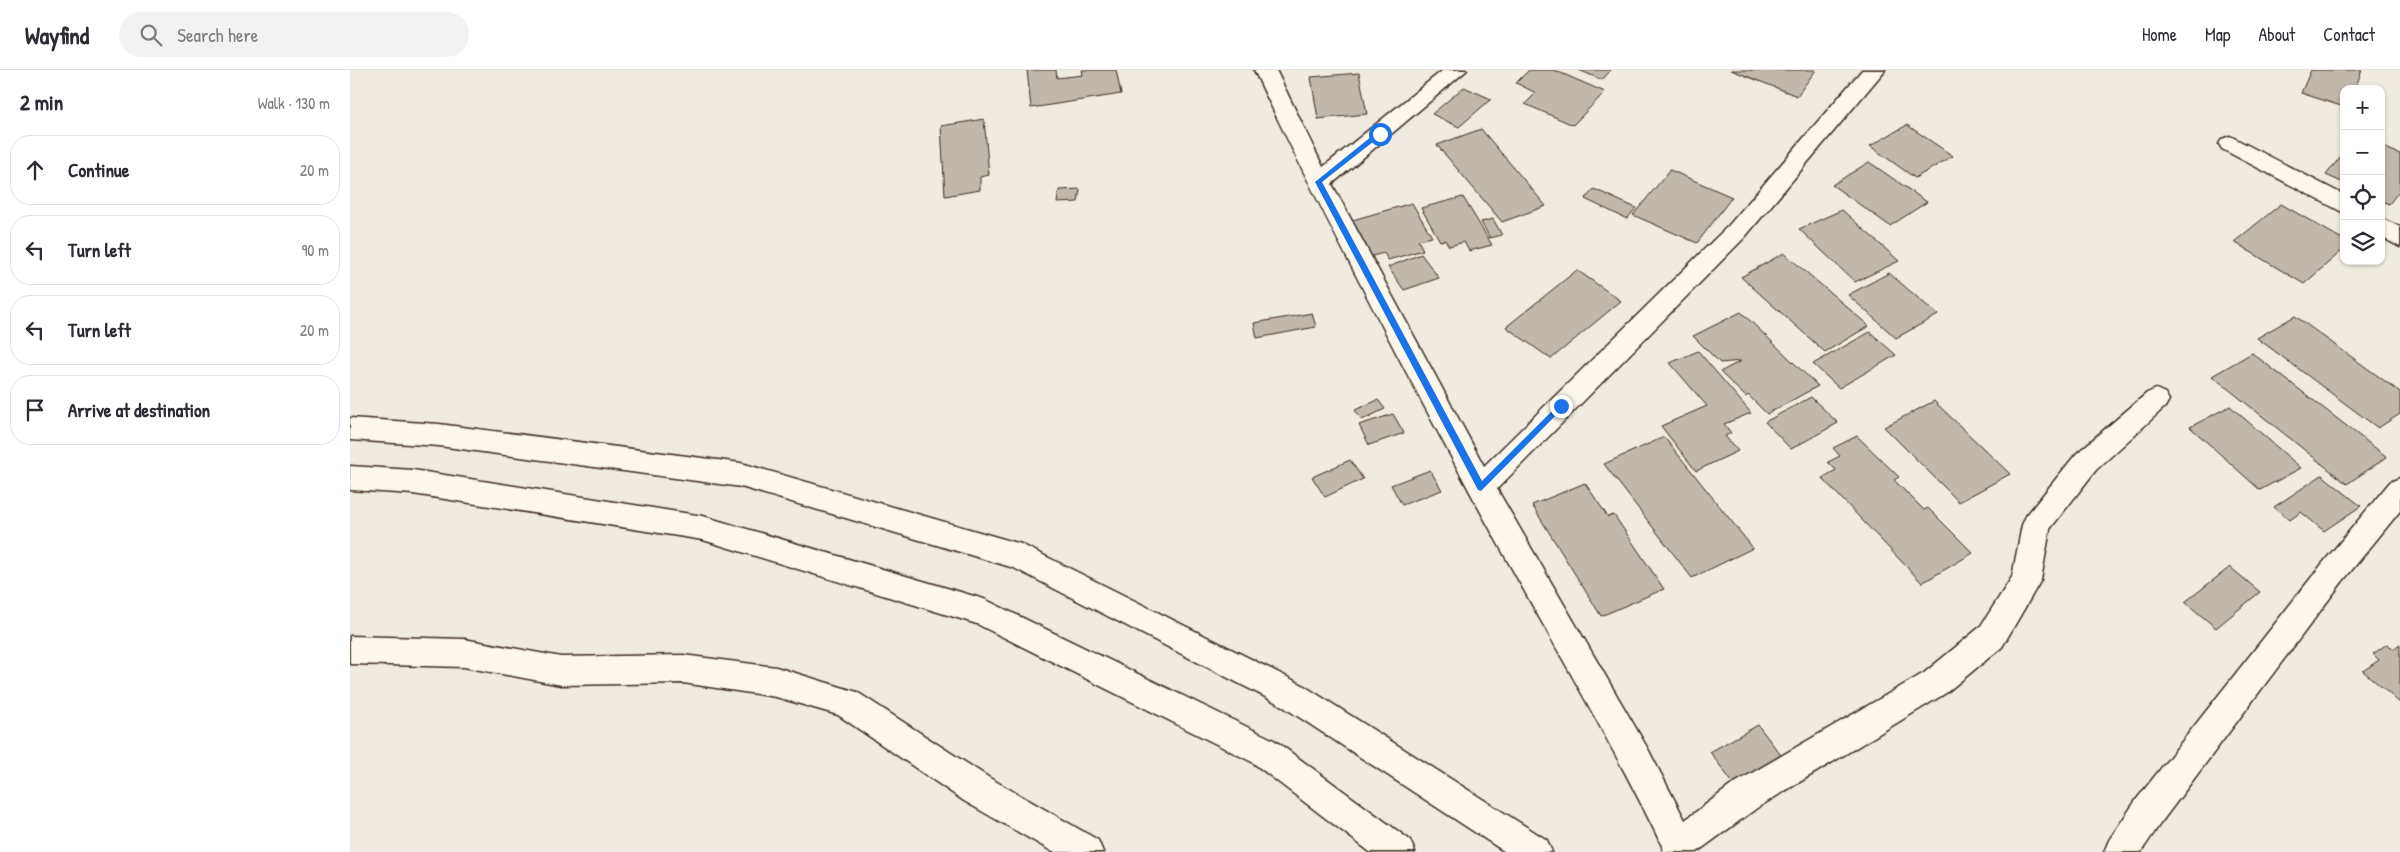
<!DOCTYPE html>
<html lang="en">
<head>
<meta charset="utf-8">
<style>
  :root { --surface:#fff; --page:#f2f2f3; --text:#2b2b33; --muted:#7c7c81; --line:#e1e1e2 }
  body { margin:0; font-family:"Patrick Hand",sans-serif; background:var(--page); color:var(--text) }
  .controls { position:absolute; right:15px; top:15px; display:grid; overflow:hidden; border-radius:10px; box-shadow:0 1px 4px #0004 }
  .controls button { width:45px; height:45px; display:grid; place-items:center; padding:0; border:0; border-bottom:1px solid var(--line); background:var(--surface); color:var(--text); font:25px sans-serif }
  .stop { position:absolute; width:15px; height:15px; margin:-11px; border:4px solid #1a73e8; border-radius:50%; background:#fff }
  .stop.end { background:#1a73e8; border-color:#fff; box-shadow:0 1px 5px #0008 }
  .list { margin:0; padding:0; list-style:none }
  h2 { display:flex; justify-content:space-between; align-items:center; height:65px; margin:0; padding:0 20px; font-size:21px }
  h2 small { font-size:16px; font-weight:400; color:var(--muted) }
  .list li { display:grid; grid-template-columns:32px 1fr auto; gap:15px; align-items:center; box-sizing:border-box; height:70px; margin:0 10px 10px; padding:0 10px; border:1px solid var(--line); border-radius:20px }
  .list b { display:block; font-size:19px; white-space:nowrap }
  .list em { font-size:16px; font-style:normal; color:var(--muted) }
  .icon { flex:none; width:28px; height:28px; fill:none; stroke:currentColor; stroke-width:2; stroke-linecap:round; stroke-linejoin:round }
  .map { position:relative; flex:none; width:2050px; height:782px; overflow:hidden }
  header { display:flex; align-items:center; gap:30px; box-sizing:border-box; height:70px; padding:0 25px; background:var(--surface); border-bottom:1px solid var(--line) }
  header strong { font-size:24px }
  nav { display:flex; gap:28px; margin-inline-start:auto; font-size:18px }
  .search { width:350px; height:45px; background:var(--page); display:flex; align-items:center; gap:12px; box-sizing:border-box; padding:0 18px; border-radius:28px; color:var(--muted); font-size:19px }
  main { display:flex }
  aside { flex:1; background:var(--surface) }
  .map>svg:first-child { display:block }
</style>
</head>
<body>
<header>
<strong>Wayfind</strong>
<div class="search"><svg class="icon" aria-label="search" viewBox="0 0 24 24"><circle cx="10" cy="10" r="6"/><path d="M15 15l6 6"/></svg>Search here</div>
<nav><a>Home</a><a>Map</a><a>About</a><a>Contact</a></nav>
</header>
<main>
<aside>
<h2>2 min<small>Walk · 130 m</small></h2>
<ul class="list">
<li><svg class="icon" aria-label="ahead" viewBox="0 0 24 24"><path d="M12 20V5M6 11l6-6 6 6"/></svg><div><b>Continue</b></div><em>20 m</em></li>
<li><svg class="icon" aria-label="left" viewBox="0 0 24 24"><path d="M17 20v-9H6M10 6l-5 5 5 5"/></svg><div><b>Turn left</b></div><em>90 m</em></li>
<li><svg class="icon" aria-label="left" viewBox="0 0 24 24"><path d="M17 20v-9H6M10 6l-5 5 5 5"/></svg><div><b>Turn left</b></div><em>20 m</em></li>
<li><svg class="icon" aria-label="arrive" viewBox="0 0 24 24"><path d="M6 21V4h12l-3 4 3 4H6"/></svg><div><b>Arrive at destination</b></div></li>
</ul>
</aside>
<div class="map">
<svg width="2050" height="782" viewBox="0 0 2050 782">
  <rect width="100%" height="100%" fill="#f0ebe0"/>
  <filter id="ink" filterUnits="userSpaceOnUse"><feTurbulence type="fractalNoise" baseFrequency=".02" numOctaves="2"/><feDisplacementMap in="SourceGraphic" scale="10" xChannelSelector="R" yChannelSelector="G"/><feConvolveMatrix kernelMatrix="1 2 1 2 8 2 1 2 1" color-interpolation-filters="sRGB"/></filter>
  <g filter="url(#ink)">
    <g fill="#c0b8ad" stroke="#3b2a1e">
      <polygon points="677,0 706,0 707,8 733,5 732,0 766,0 771,24 681,38"/>
      <polygon points="1179,0 1204,0 1255,22 1223,55 1175,34 1186,23 1166,13"/>
      <polygon points="1229,0 1261,0 1252,10"/>
      <polygon points="1381,0 1466,0 1447,26"/>
      <polygon points="1961,0 2012,0 2005,19 1994,19 1994,37 1951,23"/>
      <polygon points="1009,3 1017,44 968,49 961,7"/>
      <polygon points="1114,17 1141,29 1109,57 1082,44"/>
      <polygon points="634,49 639,105 630,107 630,120 595,126 591,56"/>
      <polygon points="1557,55 1603,86 1565,108 1520,76"/>
      <polygon points="1131,59 1196,136 1152,152 1087,75"/>
      <polygon points="2031,76 2050,84 2050,120 2039,134 2031,131"/>
      <polygon points="1994,82 1994,113 1976,105"/>
      <polygon points="1519,92 1577,132 1540,156 1482,115"/>
      <polygon points="1320,100 1382,127 1347,173 1283,145"/>
      <polygon points="730,119 728,132 707,133 709,120"/>
      <polygon points="1244,119 1286,138 1277,149 1235,129"/>
      <polygon points="1113,127 1142,175 1119,181 1114,172 1099,176 1095,170 1090,171 1071,138"/>
      <polygon points="1062,133 1082,167 1068,170 1073,180 1038,190 1034,183 1018,187 999,151"/>
      <polygon points="1931,134 1994,170 1994,179 1954,214 1884,172"/>
      <polygon points="1492,140 1549,191 1505,212 1449,159"/>
      <polygon points="1143,149 1152,165 1140,168 1131,152"/>
      <polygon points="1434,183 1519,256 1475,282 1391,207"/>
      <polygon points="1071,184 1089,208 1054,220 1038,197"/>
      <polygon points="1227,200 1271,231 1201,289 1156,257"/>
      <polygon points="1539,203 1588,245 1546,268 1498,225"/>
      <polygon points="1391,242 1468,316 1417,344 1398,325 1396,327 1370,302 1391,291 1370,293 1343,266"/>
      <polygon points="962,243 966,257 907,268 904,253"/>
      <polygon points="1945,246 2050,322 2050,344 2028,358 1907,268"/>
      <polygon points="1520,262 1546,285 1489,318 1463,294"/>
      <polygon points="1348,281 1401,343 1374,354 1381,363 1375,366 1388,381 1346,401 1311,356 1357,336 1320,293"/>
      <polygon points="1902,283 2037,387 1997,414 1862,306"/>
      <polygon points="1461,327 1488,353 1441,379 1415,352"/>
      <polygon points="1028,330 1035,339 1012,350 1005,340"/>
      <polygon points="1584,331 1660,404 1609,432 1534,357"/>
      <polygon points="1880,336 1951,398 1910,420 1840,357"/>
      <polygon points="1043,344 1054,363 1019,375 1009,355"/>
      <polygon points="1507,366 1549,407 1544,410 1574,440 1578,438 1623,483 1572,513 1472,408 1486,400 1478,392 1490,386 1483,378"/>
      <polygon points="1314,367 1403,478 1342,508 1254,394"/>
      <polygon points="1000,390 1013,409 975,427 962,407"/>
      <polygon points="1080,400 1092,420 1052,435 1041,415"/>
      <polygon points="1972,405 2011,436 1974,461 1951,442 1940,450 1924,437"/>
      <polygon points="1235,413 1258,447 1264,445 1314,519 1251,546 1182,435"/>
      <polygon points="1880,497 1910,522 1866,558 1835,532"/>
      <polygon points="2037,574 2044,579 2050,575 2050,633 2013,601 2029,590 2023,584"/>
      <polygon points="1408,655 1433,688 1385,716 1360,682"/>
    </g>
    <g fill="none" stroke-linecap="round" stroke-linejoin="round">
      <defs>
        <g id="street">
          <path d="M904,0h22l47,97 120,-97h24l-135,114 152,282 245,-241 133,-155h23l-140,167 -248,252 151,260 37,71 48,-36 191,-111 56,-46 32,-50 10,-52 4,-9 50,-62 71,-61 9,-4 9,4 4,7 -4,7 -69,63 -46,59 -9,51 -39,67 -56,46 -189,115 -60,44h-34l-1,-6c-58,-120 -128,-234 -191,-352 -75,-140 -149,-281 -217,-424z"/>
          <polygon points="1880,66 1994,125 1994,143 1872,79 1869,74 1872,69"/>
          <polygon points="2031,148 2050,157 2050,177 2031,167"/>
          <polygon points="2050,408 2050,441 1992,512 1810,754 1791,782 1754,782 1759,770 1786,730 1972,494 2040,412"/>
          <polygon points="0,566 114,569 211,587 333,585 426,597 507,622 638,707 748,770 753,782 703,782 614,731 488,645 426,627 333,613 211,615 114,597 0,594"/>
        </g>
        <g id="highway">
          <polygon points="0,348 89,354 391,393 671,474 951,614 1197,770 1202,782 1155,782 929,634 664,498 391,417 89,376 0,370"/>
          <polygon points="0,396 63,400 353,446 634,529 924,670 1060,770 1065,782 1020,782 902,692 627,554 353,470 63,424 0,420"/>
        </g>
      </defs>
      <use href="#street" stroke="#3b2a1e" stroke-width="3"/>
      <use href="#highway" stroke="#3b2a1e" stroke-width="3"/>
      <use href="#street" fill="#fbf7ec" fill-rule="evenodd"/>
      <use href="#highway" fill="#fbf7ec" fill-rule="evenodd"/>
    </g>
  </g>
  <polygon fill="#1a73e8" points="1027,62 1033,64 972,112 1132,411 1209,334 1214,334 1215,336 1131,421 1128,420 965,112"/>
</svg>
<div class="controls">
<button>+</button>
<button>−</button>
<button><svg class="icon" aria-label="locate" viewBox="0 0 24 24"><circle cx="12" cy="12" r="6"/><path d="M12 2v4M12 18v4M2 12h4M18 12h4"/></svg></button>
<button><svg class="icon" aria-label="layers" viewBox="0 0 24 24"><path d="M12 4l9 5-9 5-9-5zM3 14l9 5 9-5"/></svg></button>
</div>
<div class="stop" style="left:1030px;top:64px"></div>
<div class="stop end" style="left:1211px;top:336px"></div>
</div>
</main>
</body>
</html>
